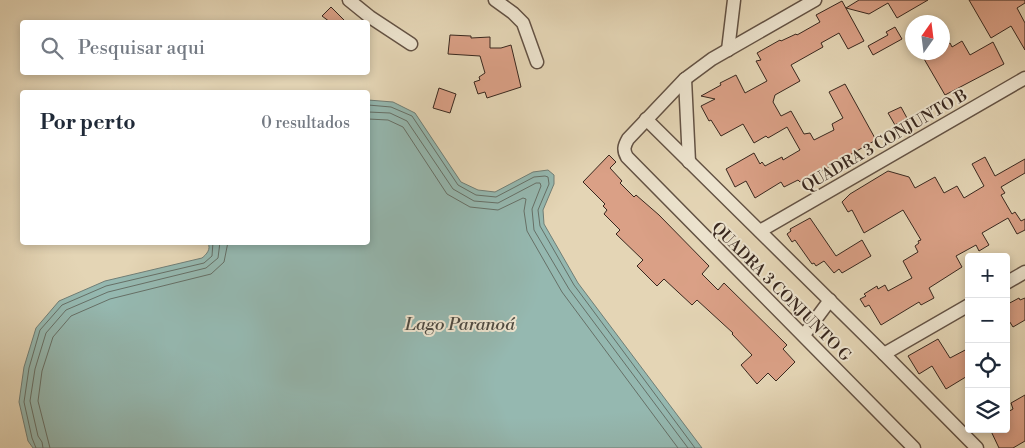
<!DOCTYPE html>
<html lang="pt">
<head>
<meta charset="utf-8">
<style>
  :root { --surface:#fff; --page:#f2f2f3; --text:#1f2937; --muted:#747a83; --line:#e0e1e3 }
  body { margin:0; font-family:"Libre Bodoni",serif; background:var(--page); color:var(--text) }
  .controls { position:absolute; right:15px; bottom:15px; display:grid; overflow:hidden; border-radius:5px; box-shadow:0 2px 8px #0003 }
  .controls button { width:45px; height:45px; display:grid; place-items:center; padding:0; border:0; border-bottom:1px solid var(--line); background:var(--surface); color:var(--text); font:25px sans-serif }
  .compass { position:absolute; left:905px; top:15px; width:45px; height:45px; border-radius:50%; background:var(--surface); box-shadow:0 2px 8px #0003; rotate:14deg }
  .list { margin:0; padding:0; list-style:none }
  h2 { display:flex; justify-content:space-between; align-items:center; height:65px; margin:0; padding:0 20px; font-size:21px }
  h2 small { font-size:16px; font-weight:400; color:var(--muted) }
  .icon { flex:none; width:28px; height:28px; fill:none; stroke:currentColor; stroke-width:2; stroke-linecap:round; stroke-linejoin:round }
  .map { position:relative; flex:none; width:1025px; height:448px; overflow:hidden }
  .search { position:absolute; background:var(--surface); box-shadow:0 2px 8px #0003; left:20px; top:20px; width:350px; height:55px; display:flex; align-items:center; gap:12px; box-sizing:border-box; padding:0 18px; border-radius:5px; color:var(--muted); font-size:19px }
  .panel { position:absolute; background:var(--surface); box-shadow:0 2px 8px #0003; left:20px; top:90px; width:350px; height:155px; border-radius:5px }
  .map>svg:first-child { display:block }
</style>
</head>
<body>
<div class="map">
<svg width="1025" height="448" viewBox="0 0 1025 448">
  <rect width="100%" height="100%" fill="#e4d5b5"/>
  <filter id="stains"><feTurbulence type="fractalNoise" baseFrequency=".004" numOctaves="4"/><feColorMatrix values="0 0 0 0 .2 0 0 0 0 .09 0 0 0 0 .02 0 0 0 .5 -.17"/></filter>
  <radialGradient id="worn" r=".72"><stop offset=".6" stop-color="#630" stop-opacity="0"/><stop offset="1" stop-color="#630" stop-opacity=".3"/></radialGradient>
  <path fill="#95b8b0" stroke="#707e76" d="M368,100l25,2 22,11 46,69 17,8 17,2 38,-20 15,-2 6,5v9l-11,26 1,14 34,59 124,165h-669l-5,-7 -9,-39 5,-35 12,-39 23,-27 46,-20 97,-23c5,-4 9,-9 6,-15l160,-1z"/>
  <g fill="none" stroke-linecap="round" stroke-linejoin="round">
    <g stroke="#667067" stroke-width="1">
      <polyline points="368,105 391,107 412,116 458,185 476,195 496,197 534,177 545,176 548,177 549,184 538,210 540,226 574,285 695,448"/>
      <polyline points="368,112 390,113 407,121 453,189 474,201 498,203 536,183 540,183 541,186 532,209 534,230 569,289 688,448"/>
      <polyline points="368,119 388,120 403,127 447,194 470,207 498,210 523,198 526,199 524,211 527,231 562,292 678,448"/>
      <polyline points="36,448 32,438 24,402 29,368 40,330 62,305 106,286 204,263 212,256 213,242"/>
      <polyline points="43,448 42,442 38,436 30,401 35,369 46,333 66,310 108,292 206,268 218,258 220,242"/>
      <polyline points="50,448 38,401 42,371 53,337 71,316 110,299 211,274 224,262 228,242"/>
    </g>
  </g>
  <g fill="#daa086" stroke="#38271e">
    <polygon points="859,0 928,0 897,18 888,3 869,14 846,8"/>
    <polygon points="969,0 1025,0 1025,3 1017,8 1025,23 1025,50 1011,26 991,38"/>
    <polygon points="842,1 864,41 848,49 839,33 821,43 823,47 791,65 800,81 775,95 773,102 781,116 791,111 804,134 810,133 814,140 834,130 832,124 843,118 829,92 845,84 876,140 816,174 816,173 800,182 798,180 784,187 781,182 755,198 746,181 735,187 726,169 754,153 760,164 762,162 765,166 782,157 783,160 800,150 787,127 768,138 766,136 754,143 743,124 721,136 711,120 709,121 701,106 715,99 701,96 721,85 720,83 736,75 745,93 767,81 756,61 761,60 757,53 780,40 781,41 796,34 797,35 820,22 816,15"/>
    <polygon points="331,7 346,22 330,22 322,16"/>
    <polygon points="895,27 902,39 873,55 868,46 888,35 886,32"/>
    <polygon points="450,35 471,36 471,38 490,37 490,48 501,48 511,45 521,87 487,98 485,92 478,94 474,82 480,80 479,77 485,73 480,56 448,54"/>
    <polygon points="962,41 970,55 993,42 1004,64 945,95 920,52 942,52 942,47 950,43 952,47"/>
    <polygon points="439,88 456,94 450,113 433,108"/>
    <polygon points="901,107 907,118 895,125 888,113"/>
    <polygon points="609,155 616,162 610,168 622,181 620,183 634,197 636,195 659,215 709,266 702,274 718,290 724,283 787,345 783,349 795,362 776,381 768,373 757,384 741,365 752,355 732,334 733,333 697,300 692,305 664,279 657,286 637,266 643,260 616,234 620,230 604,214 607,210 603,206 605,204 583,182"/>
    <polygon points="985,157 995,176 1025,159 1025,173 1001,187 1005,193 1001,195 1012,214 1015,212 1021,221 1025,219 1025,230 1017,234 1008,218 982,233 989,245 979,251 976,245 956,256 962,267 929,288 934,298 921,305 919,302 881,325 869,305 865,307 860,299 866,296 864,294 877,286 878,289 885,285 888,291 912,278 903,261 918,252 915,246 919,243 918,241 921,240 903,210 864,233 852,210 848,212 842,202 850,194 888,171 909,177 915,188 935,177 944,193 957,186 964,198 984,186 972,164"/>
    <polygon points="810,218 836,256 862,240 871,256 842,273 839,269 834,273 824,261 816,266 814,263 812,264 795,240 792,242 787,234 791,231 790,229"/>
    <polygon points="1019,298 1020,300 1025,298 1025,320 1013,327 1006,316 1006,305"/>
    <polygon points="938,339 950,358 969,348 969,375 946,389 932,366 919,374 908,356"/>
    <polygon points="1025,395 1025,441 1013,448 999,448 990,429 1006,429 1006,413 1013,409 1011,403"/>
  </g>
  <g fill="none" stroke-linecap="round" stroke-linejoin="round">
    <defs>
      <g id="minor">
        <polyline points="349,0 370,17 411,44"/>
        <polyline points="495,0 513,13 523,23 537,62"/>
        <path d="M815,0l-103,59 -27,20 -57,60c-4,7 -5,11 -1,18l287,291"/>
        <polyline points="728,50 734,0"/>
        <polyline points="685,79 689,162"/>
        <polyline points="646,119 884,354 977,448"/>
        <polyline points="760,231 1025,78"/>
        <polyline points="1006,283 1025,272"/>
        <polyline points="804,335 830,300"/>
        <polyline points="884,354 969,305"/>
      </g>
    </defs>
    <use href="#minor" stroke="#635244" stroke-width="15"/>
    <use href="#minor" stroke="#ede4cf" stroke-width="12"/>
  </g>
  <g text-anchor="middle" stroke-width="4" stroke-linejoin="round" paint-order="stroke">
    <g font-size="16" fill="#38271e" stroke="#ede4cf">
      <text transform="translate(884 140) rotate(-30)" y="6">QUADRA 3 CONJUNTO B</text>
      <text transform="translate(782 291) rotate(45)" y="6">QUADRA 3 CONJUNTO G</text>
    </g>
    <g font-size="18" font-style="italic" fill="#4f4b42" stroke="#ede4cf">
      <text x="460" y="330">Lago Paranoá</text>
    </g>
  </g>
  <rect width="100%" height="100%" filter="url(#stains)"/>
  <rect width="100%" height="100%" fill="url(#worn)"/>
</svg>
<div class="controls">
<button>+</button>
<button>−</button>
<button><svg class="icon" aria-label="locate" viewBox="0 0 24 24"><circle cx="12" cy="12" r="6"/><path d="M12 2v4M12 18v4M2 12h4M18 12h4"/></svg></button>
<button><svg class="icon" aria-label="layers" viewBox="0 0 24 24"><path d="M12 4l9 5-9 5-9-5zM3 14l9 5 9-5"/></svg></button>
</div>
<svg class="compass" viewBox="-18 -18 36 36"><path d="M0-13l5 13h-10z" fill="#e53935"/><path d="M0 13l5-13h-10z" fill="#747a83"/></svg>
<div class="search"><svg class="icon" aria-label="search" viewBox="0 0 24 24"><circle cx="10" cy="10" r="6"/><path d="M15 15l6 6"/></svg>Pesquisar aqui</div>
<section class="panel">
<h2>Por perto<small>0 resultados</small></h2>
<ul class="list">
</ul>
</section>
</div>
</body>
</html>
